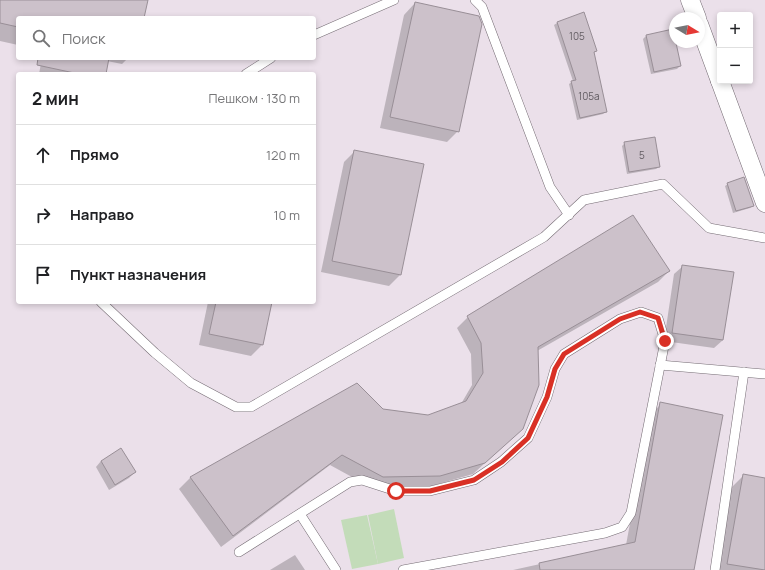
<!DOCTYPE html>
<html lang="ru">
<head>
<meta charset="utf-8">
<style>
  :root { --surface:#fff; --page:#f6f6f6; --text:#202124; --muted:#757577; --line:#e0e0e0 }
  body { margin:0; font-family:Manrope,sans-serif; background:var(--page); color:var(--text) }
  .controls { position:absolute; right:12px; top:12px; display:grid; overflow:hidden; border-radius:4px; box-shadow:0 2px 6px #0003 }
  .controls button { width:36px; height:36px; display:grid; place-items:center; padding:0; border:0; border-bottom:1px solid var(--line); background:var(--surface); color:var(--text); font:20px sans-serif }
  .compass { position:absolute; left:669px; top:12px; width:36px; height:36px; border-radius:50%; background:var(--surface); box-shadow:0 2px 6px #0003; rotate:100deg }
  .stop { position:absolute; width:12px; height:12px; margin:-9px; border:3px solid #d93025; border-radius:50%; background:#fff }
  .stop.end { background:#d93025; border-color:#fff; box-shadow:0 1px 4px #0008 }
  .list { margin:0; padding:0; list-style:none }
  h2 { display:flex; justify-content:space-between; align-items:center; height:52px; margin:0; padding:0 16px; font-size:17px }
  h2 small { font-size:13px; font-weight:400; color:var(--muted) }
  .list li { display:grid; grid-template-columns:26px 1fr auto; gap:12px; align-items:center; box-sizing:border-box; height:60px; padding:0 16px; border-top:1px solid var(--line) }
  .list b { display:block; font-size:15px; white-space:nowrap }
  .list em { font-size:13px; font-style:normal; color:var(--muted) }
  .icon { flex:none; width:22px; height:22px; fill:none; stroke:currentColor; stroke-width:2; stroke-linecap:round; stroke-linejoin:round }
  .map { position:relative; flex:none; width:765px; height:570px; overflow:hidden }
  .search { position:absolute; background:var(--surface); box-shadow:0 2px 6px #0003; left:16px; top:16px; width:300px; height:44px; display:flex; align-items:center; gap:10px; box-sizing:border-box; padding:0 14px; border-radius:4px; color:var(--muted); font-size:15px }
  .panel { position:absolute; background:var(--surface); box-shadow:0 2px 6px #0003; left:16px; top:72px; width:300px; height:232px; border-radius:4px }
  .map>svg:first-child { display:block }
</style>
</head>
<body>
<div class="map">
<svg width="765" height="570" viewBox="0 0 765 570">
  <rect width="100%" height="100%" fill="#ebe0ea"/>
  <g fill="#c3dcb9">
    <polygon points="394,509 404,558 378,564 368,515"/>
    <polygon points="367,515 378,564 352,569 341,520"/>
  </g>
  <g fill="#0003">
    <polygon points="0,0 147,0 143,18 18,18 18,45 0,41"/>
    <polygon points="415,3 458,131 447,142 380,128 404,15"/>
    <polygon points="583,14 596,51 593,53 606,111 603,114 577,120 569,84 573,81 554,25 557,23"/>
    <polygon points="672,30 680,66 677,69 651,74 643,39 646,36"/>
    <polygon points="42,58 128,58 122,64 107,61 105,74 39,74"/>
    <polygon points="625,143 659,167 656,169 627,174 622,146"/>
    <polygon points="355,151 400,275 389,286 321,272 344,162"/>
    <polygon points="728,184 753,206 750,208 733,213 725,186"/>
    <polygon points="683,266 723,340 714,348 664,341 674,274"/>
    <polygon points="669,271 658,282 537,351 510,440 473,474 428,487 372,488 330,465 221,547 179,489 190,478 357,384 382,410 428,416 461,404 472,385 471,354 457,328 468,317"/>
    <polygon points="208,302 271,302 262,345 251,356 199,345"/>
    <polygon points="661,404 693,570 513,570 626,545 650,415"/>
    <polygon points="101,461 135,472 129,478 109,490 96,467"/>
    <polygon points="744,475 765,479 765,570 714,570 729,490"/>
    <polygon points="295,555 305,570 270,570"/>
  </g>
  <g fill="#ccc1ca" stroke="#998f97">
    <polygon points="0,0 148,0 144,18 18,18 18,27 0,23"/>
    <polygon points="415,2 479,16 482,24 459,132 390,117"/>
    <polygon points="584,12 597,51 594,52 607,112 580,118 571,81 576,80 557,22"/>
    <polygon points="673,29 681,66 654,72 646,35"/>
    <polygon points="38,58 109,58 106,74 79,74 37,65"/>
    <polygon points="655,137 660,167 629,172 624,142"/>
    <polygon points="354,150 424,164 401,275 332,261"/>
    <polygon points="744,177 754,206 736,211 727,183"/>
    <polygon points="633,215 670,271 538,347 539,385 523,429 485,463 440,476 383,477 342,455 233,536 190,477 357,383 383,409 428,415 466,401 483,373 481,343 467,316"/>
    <polygon points="682,265 734,272 723,340 672,333"/>
    <polygon points="216,302 272,302 263,345 209,334"/>
    <polygon points="660,402 723,415 694,570 540,570 539,563 635,542"/>
    <polygon points="121,448 136,472 115,485 101,461"/>
    <polygon points="743,474 765,478 765,570 727,564"/>
  </g>
  <g fill="none" stroke-linecap="round" stroke-linejoin="round">
    <defs>
      <g id="service">
        <polyline points="475,0 482,7 550,187 569,215"/>
        <polyline points="314,35 394,0"/>
        <polyline points="246,74 271,58"/>
        <polyline points="101,302 155,353 191,383 236,407 251,407 544,237 584,200 663,184 709,228 765,238"/>
        <polyline points="660,365 765,374"/>
        <polyline points="300,514 336,570"/>
        <polyline points="239,552 350,482 362,480 396,491 430,491 474,480 501,462 528,438 547,397 555,369 564,354 620,319 641,312 658,318 665,341 631,513 622,527 605,533 403,570"/>
        <polyline points="715,570 744,372"/>
      </g>
      <g id="minor">
        <polyline points="690,0 697,18"/>
        <polyline points="699,24 720,81"/>
        <polyline points="720,81 765,203"/>
      </g>
    </defs>
    <use href="#service" stroke="#756c74" stroke-width="10"/>
    <use href="#minor" stroke="#756c74" stroke-width="19"/>
    <use href="#service" stroke="#fff" stroke-width="9"/>
    <use href="#minor" stroke="#fff" stroke-width="18"/>
  </g>
  <g fill="none" stroke-linecap="round" stroke-linejoin="round">
    <polyline stroke="#d93025" stroke-width="5" points="396,491 430,491 474,480 502,462 528,438 547,397 555,369 564,354 620,319 640,312 658,318 665,341"/>
  </g>
  <g text-anchor="middle" stroke-width="4" stroke-linejoin="round" paint-order="stroke">
    <g font-size="10" fill="#625c62">
      <text x="577" y="40">105</text>
      <text x="589" y="100">105а</text>
      <text x="642" y="159">5</text>
    </g>
  </g>
</svg>
<div class="controls">
<button>+</button>
<button>−</button>
</div>
<svg class="compass" viewBox="-18 -18 36 36"><path d="M0-13l5 13h-10z" fill="#e53935"/><path d="M0 13l5-13h-10z" fill="#757577"/></svg>
<div class="stop" style="left:396px;top:491px"></div>
<div class="stop end" style="left:665px;top:341px"></div>
<div class="search"><svg class="icon" aria-label="search" viewBox="0 0 24 24"><circle cx="10" cy="10" r="6"/><path d="M15 15l6 6"/></svg>Поиск</div>
<section class="panel">
<h2>2 мин<small>Пешком · 130 m</small></h2>
<ul class="list">
<li><svg class="icon" aria-label="ahead" viewBox="0 0 24 24"><path d="M12 20V5M6 11l6-6 6 6"/></svg><div><b>Прямо</b></div><em>120 m</em></li>
<li><svg class="icon" aria-label="right" viewBox="0 0 24 24"><path d="M7 20v-9h11M14 6l5 5-5 5"/></svg><div><b>Направо</b></div><em>10 m</em></li>
<li><svg class="icon" aria-label="arrive" viewBox="0 0 24 24"><path d="M6 21V4h12l-3 4 3 4H6"/></svg><div><b>Пункт назначения</b></div></li>
</ul>
</section>
</div>
</body>
</html>
